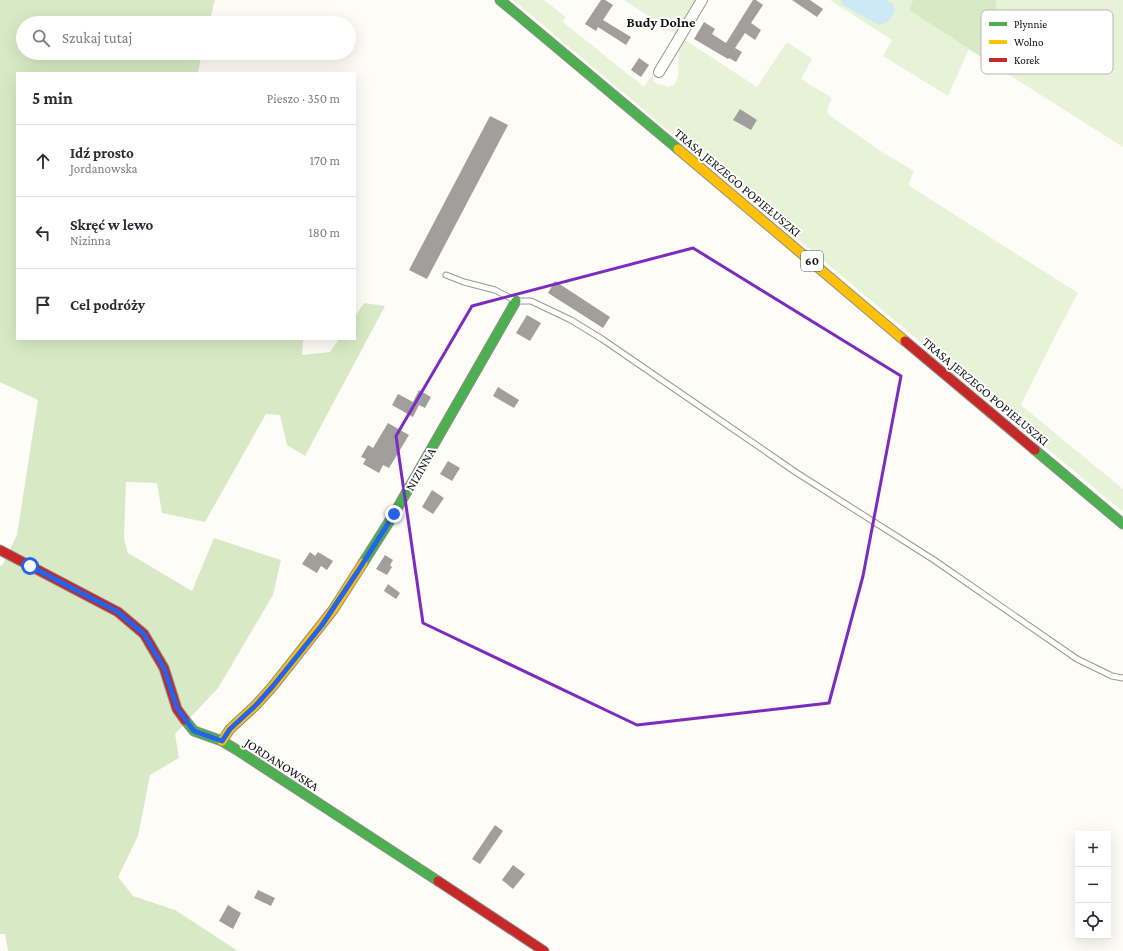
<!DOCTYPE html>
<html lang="pl">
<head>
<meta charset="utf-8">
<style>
  :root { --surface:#fff; --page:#f2f2f3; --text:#2b2b33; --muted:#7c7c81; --line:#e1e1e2 }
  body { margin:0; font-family:"Crimson Pro",serif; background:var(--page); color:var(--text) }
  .controls { position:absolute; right:12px; bottom:12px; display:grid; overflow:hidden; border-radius:0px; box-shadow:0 4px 16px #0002 }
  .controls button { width:36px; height:36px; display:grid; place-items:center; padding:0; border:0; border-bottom:1px solid var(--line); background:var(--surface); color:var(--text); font:20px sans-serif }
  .stop { position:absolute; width:12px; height:12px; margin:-9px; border:3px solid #2563eb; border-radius:50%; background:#fff }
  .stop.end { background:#2563eb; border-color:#fff; box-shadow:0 1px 4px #0008 }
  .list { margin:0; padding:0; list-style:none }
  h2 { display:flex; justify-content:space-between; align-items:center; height:52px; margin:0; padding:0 16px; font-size:17px }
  h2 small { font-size:13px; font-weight:400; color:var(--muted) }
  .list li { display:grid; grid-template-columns:26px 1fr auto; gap:12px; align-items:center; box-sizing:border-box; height:72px; padding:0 16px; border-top:1px solid var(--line) }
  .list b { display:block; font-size:15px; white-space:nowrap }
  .list p { margin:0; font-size:13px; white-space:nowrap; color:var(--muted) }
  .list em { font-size:13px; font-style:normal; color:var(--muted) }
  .icon { flex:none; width:22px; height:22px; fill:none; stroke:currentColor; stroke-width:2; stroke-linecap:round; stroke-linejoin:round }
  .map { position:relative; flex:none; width:1123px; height:951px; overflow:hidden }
  .search { position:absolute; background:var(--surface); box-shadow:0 4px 16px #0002; left:16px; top:16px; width:340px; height:44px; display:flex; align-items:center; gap:10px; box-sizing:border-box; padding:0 14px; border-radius:22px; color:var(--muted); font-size:15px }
  .panel { position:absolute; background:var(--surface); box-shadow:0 4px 16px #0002; left:16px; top:72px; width:340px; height:268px; border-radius:0px }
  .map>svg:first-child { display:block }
</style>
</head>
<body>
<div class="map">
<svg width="1123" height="951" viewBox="0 0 1123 951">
  <rect width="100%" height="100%" fill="#fdfcf7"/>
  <g fill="#e7f3d7">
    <polygon points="513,0 544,0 566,17 563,22 644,87 654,71 653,78 655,83 669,87 674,85 678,77 679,50 685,40 757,87 787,42 812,59 801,79 832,98 827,110 829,115 879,150 914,171 908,185 1078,293 1061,325 1021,405 1123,489 1123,512"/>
    <polygon points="624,0 698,0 677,35"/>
    <polygon points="830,0 913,0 909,10 969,49 948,96 883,56 892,40"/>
    <path d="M996,0h127v147l-131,-83c11,-19 4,-43 4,-64z"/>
  </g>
  <g fill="#d8eac5">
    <polygon points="0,0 215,0 209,23 23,23 23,53 202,53 198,73 17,73 17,339 303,339 302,355 330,352 339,339 355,339 355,317 364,303 385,306 305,456 287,445 280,415 266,414 205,522 162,513 157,483 126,482 124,539 128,553 192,591 214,538 281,560 273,595 218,688 175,734 179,758 150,775 138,836 118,877 133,896 175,910 238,951 8,951 5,934 0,934 0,565 2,566 17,535 38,400 0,382"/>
    <path d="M913,0h83c0,21 8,45 -4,64l-83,-54z"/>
  </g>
  <path fill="#cde8f7" d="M840,0h46l7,4 2,6c-3,7 -7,14 -16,15l-33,-18z"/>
  <g fill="#a19f9c">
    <polygon points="601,0 605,0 613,5 603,20 631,37 626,45 598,27 596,31 585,24"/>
    <polygon points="753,0 756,0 763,5 751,23 761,30 755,40 745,33 735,48 742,52 736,62 729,58 728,59 694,39 704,22 715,29 712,34 726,43"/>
    <polygon points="792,0 810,0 823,9 817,17"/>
    <polygon points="639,58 649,65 641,77 631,70"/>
    <polygon points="740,109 757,120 751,130 733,120"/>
    <polygon points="490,116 508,125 427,279 409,270"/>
    <polygon points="555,281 610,317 603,328 548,293"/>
    <polygon points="527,315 541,323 530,341 516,333"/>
    <polygon points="498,387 519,400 514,408 493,396"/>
    <polygon points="419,390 431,397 425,408 419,405 413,417 392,405 398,394 413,402"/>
    <polygon points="388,423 409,435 389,468 383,465 379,473 363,464 366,459 361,457 368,445 373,448"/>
    <polygon points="448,461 460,468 452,481 440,474"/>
    <polygon points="432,490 444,498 433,514 422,507"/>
    <polygon points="310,552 315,556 318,552 333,561 327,570 321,566 317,573 302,564"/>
    <polygon points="385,555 393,560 390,565 392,567 387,575 376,569"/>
    <polygon points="388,584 400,593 396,599 384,591"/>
    <polygon points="495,825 503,831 480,864 472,859"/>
    <polygon points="513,865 525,874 513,889 502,880"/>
    <polygon points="258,890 275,898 271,906 254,898"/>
    <polygon points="228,905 241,913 233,929 219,921"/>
  </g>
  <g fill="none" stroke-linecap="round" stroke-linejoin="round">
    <defs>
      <polyline id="lane" points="446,275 464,282 495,290 516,301 531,301 571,320 602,339 797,473 934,560 1077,659 1112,676 1123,678"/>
      <polyline id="street" points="659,72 702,0"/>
      <g id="fast">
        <polyline points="500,0 678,149"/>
        <polyline points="1035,450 1123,524"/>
        <polyline points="363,563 394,514 516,301"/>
        <polyline points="185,720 194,731 222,741 237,750 438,881"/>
      </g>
      <g id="slow">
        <polyline points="678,149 905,341"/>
        <polyline points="222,741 230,729 256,705 273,686 333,610 363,563"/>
      </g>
      <g id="jam">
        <polyline points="905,341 1035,450"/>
        <polyline points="0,550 118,612 144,634 164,668 177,709 185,720"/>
        <polyline points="438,881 544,951"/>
      </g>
    </defs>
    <use href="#lane" stroke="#979795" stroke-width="7"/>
    <use href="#street" stroke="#979795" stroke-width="12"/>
    <use href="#fast" stroke="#8e8d8b" stroke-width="11"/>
    <use href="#slow" stroke="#8e8d8b" stroke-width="11"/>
    <use href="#jam" stroke="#8e8d8b" stroke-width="11"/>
    <use href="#lane" stroke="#fffffe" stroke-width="5"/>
    <use href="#street" stroke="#fffffe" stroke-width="10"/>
    <use href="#fast" stroke="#4caf50" stroke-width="9"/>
    <use href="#slow" stroke="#ffc107" stroke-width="9"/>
    <use href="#jam" stroke="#c62828" stroke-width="9"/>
  </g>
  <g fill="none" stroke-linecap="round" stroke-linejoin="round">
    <polyline stroke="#2563eb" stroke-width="5" points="30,566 118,612 144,634 164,668 177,708 194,731 222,741 230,729 256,705 273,686 322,625 358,571 394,514"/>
  </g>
  <path fill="none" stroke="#7b2cbf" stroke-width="3" stroke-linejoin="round" d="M693,248l208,128 -38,200 -34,127 -192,22 -214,-102 -27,-187 76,-130z"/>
  <g text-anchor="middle" stroke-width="4" stroke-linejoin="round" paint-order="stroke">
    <rect fill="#fff" stroke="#585858" stroke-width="1" x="801" y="251" width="22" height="20" rx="3"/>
    <g font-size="12" font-weight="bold" fill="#111">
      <text x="812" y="265">60</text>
    </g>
    <g font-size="13" fill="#111" stroke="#fff">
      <text transform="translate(738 182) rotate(40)" y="5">TRASA JERZEGO POPIEŁUSZKI</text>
      <text transform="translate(986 391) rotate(40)" y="5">TRASA JERZEGO POPIEŁUSZKI</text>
      <text transform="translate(420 469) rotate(-60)" y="5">NIZINNA</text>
      <text transform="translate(282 764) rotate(33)" y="5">JORDANOWSKA</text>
    </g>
    <g font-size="14" font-weight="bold" fill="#111" stroke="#fff">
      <text x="661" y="27">Budy Dolne</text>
    </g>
  </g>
  <rect x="981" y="10" width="132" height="64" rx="6" fill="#fff" stroke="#b8b8b8" stroke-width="1"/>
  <rect x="989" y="22" width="18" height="4" fill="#4caf50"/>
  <rect x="989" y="40" width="18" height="4" fill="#ffc107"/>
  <rect x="989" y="58" width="18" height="4" fill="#c62828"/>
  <g font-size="11" fill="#111">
    <text x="1014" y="28">Płynnie</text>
    <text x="1014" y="46">Wolno</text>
    <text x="1014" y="64">Korek</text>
  </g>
</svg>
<div class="controls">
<button>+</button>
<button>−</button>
<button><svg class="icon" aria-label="locate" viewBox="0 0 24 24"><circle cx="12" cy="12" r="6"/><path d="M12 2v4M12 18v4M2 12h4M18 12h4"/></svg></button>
</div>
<div class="stop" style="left:30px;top:566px"></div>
<div class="stop end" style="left:394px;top:514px"></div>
<div class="search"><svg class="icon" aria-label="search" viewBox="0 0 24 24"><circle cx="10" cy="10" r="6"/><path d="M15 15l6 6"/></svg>Szukaj tutaj</div>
<section class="panel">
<h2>5 min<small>Pieszo · 350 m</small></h2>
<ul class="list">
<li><svg class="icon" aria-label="ahead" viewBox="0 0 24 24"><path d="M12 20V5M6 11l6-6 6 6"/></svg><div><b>Idź prosto</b><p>Jordanowska</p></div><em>170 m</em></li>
<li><svg class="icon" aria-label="left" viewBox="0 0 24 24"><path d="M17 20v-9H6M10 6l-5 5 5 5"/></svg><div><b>Skręć w lewo</b><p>Nizinna</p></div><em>180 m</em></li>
<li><svg class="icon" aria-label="arrive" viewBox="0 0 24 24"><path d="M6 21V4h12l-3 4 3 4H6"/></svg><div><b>Cel podróży</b></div></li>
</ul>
</section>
</div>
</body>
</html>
